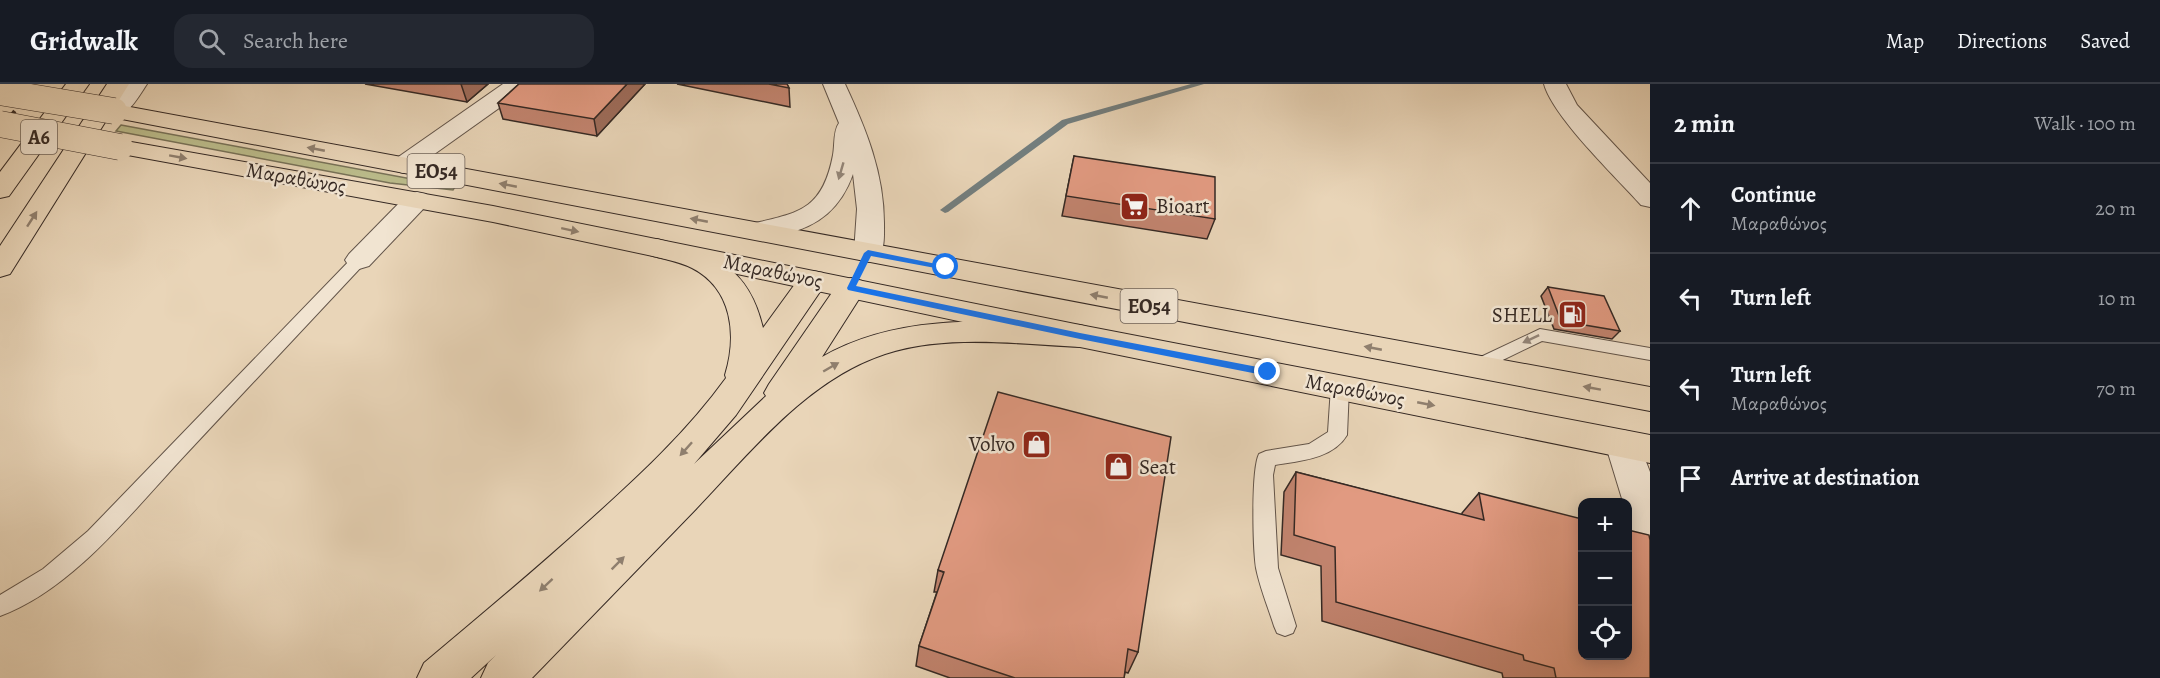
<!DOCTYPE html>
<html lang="en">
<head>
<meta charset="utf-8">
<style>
  :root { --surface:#171b24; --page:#242831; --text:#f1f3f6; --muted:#9ea1a6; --line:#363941 }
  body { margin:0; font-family:Alegreya,serif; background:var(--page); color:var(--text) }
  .controls { position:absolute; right:18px; bottom:18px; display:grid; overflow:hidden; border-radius:12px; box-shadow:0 3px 15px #0003 }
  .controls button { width:54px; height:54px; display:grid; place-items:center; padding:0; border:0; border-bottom:2px solid var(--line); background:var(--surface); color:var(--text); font:30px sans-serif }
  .stop { position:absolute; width:18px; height:18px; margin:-14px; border:4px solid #1a73e8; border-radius:50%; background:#fff }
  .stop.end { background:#1a73e8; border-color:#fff; box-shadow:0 2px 6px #0008 }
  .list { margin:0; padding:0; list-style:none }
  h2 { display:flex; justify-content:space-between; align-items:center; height:78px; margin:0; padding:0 24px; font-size:26px }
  h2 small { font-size:20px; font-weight:400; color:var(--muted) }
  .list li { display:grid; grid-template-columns:39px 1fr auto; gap:18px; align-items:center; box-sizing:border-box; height:90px; padding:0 24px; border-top:2px solid var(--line) }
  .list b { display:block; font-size:22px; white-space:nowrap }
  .list p { margin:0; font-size:20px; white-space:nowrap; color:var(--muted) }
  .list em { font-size:20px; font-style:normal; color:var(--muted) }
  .icon { flex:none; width:33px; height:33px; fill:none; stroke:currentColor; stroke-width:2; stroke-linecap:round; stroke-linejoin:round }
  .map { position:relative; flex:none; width:1650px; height:594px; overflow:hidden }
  header { display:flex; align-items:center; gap:36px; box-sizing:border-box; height:84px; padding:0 30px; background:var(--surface); border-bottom:2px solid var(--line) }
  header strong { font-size:28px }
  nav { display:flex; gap:33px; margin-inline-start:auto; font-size:21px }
  .search { width:420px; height:54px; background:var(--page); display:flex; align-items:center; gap:15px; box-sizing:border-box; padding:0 21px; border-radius:18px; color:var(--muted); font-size:22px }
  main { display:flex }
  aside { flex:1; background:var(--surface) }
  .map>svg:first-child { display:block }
</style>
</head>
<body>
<header>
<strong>Gridwalk</strong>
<div class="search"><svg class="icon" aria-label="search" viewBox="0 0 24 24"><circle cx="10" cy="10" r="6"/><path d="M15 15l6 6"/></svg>Search here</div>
<nav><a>Map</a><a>Directions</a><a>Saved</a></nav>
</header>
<main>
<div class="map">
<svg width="1650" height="594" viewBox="0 0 1650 594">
  <rect width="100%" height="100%" fill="#e9d5b8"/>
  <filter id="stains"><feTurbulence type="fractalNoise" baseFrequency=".00333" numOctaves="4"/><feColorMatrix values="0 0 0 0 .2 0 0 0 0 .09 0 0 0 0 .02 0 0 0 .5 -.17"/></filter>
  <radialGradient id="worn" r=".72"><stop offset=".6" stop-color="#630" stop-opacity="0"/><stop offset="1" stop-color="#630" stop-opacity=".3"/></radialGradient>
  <polygon fill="#bbbc8b" stroke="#787258" stroke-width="1.5" points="121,41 455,103 453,106 390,99 116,47"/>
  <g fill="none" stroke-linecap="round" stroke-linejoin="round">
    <polygon fill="#737e7e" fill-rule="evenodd" points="1191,0 1204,0 1068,40 948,128 945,129 940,126 1062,36"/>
    <defs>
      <g id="service">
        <path d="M359,171l8,5 -2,3c-60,64 -119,127 -178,190 -53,56 -113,136 -187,163v-21l43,-26 45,-38 265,-274z"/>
        <polygon points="1540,245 1650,264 1650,276 1542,257 1480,287 1474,289 1468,287 1465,283 1468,279"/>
        <path d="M1340,296l6,2 3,5 -2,48c-14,24 -48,26 -72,30l-2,10 5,93 18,58 -3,7 -8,3 -8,-3 -3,-7c-6,-19 -14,-38 -18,-58 -3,-20 -5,-98 3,-114l7,-3 43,-7 19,-12 3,-45 3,-5z"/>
      </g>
      <g id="minor">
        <path d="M124,0h23c-10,15 -21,37 -41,32l-4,-5z"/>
        <polygon points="503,0 529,0 526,5 412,86 403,89 394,86 390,81 394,76"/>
        <path d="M1544,0h22l11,21 73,78v24l-9,-2c-25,-28 -88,-88 -97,-121z"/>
        <polygon points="417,108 426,110 430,116 426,122 369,182 359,185 349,182 345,176 349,170 408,110"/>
        <path d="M1623,346l12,3 15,39v75l-14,-5c-6,-13 -8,-24 -8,-40h-5l-18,-59 6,-10z"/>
      </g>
      <path id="tertiary" d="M823,0h22c21,45 39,89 39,139 0,12 1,26 -6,36l-10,3 -10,-3 -4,-6 3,-44 -4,-35c-12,34 -34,52 -68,60 -13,3 -25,6 -38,3l-4,-6 4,-6c49,-12 75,-12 86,-70 2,-10 0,-24 6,-32z"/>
      <g id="primary">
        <polygon points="114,20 1650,303 1650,327 106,32 102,27 106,22"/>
        <polygon points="120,56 493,122 1080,241 1650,351 1650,379 1080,263 493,138 111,68 108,63 111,58"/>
      </g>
      <g id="motorway">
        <polygon points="66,0 89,0 9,112 0,114 0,88"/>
        <polygon points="107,0 129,0 10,190 0,193 0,162"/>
        <path d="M657,155c56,15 91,26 106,89l40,-55 10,-2 10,2 5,7 -92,135 -42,49 72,-68 -2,-3 5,-9 71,-103 11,-3 11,3 4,7 -44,69c78,-45 172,-36 258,-32l11,3 5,8 -5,8 -11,3c-63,-3 -134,-13 -195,7 -79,26 -135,99 -191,157 -54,56 -108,111 -162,167h-51l7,-15 8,-8 -25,23h-54l7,-15c55,-46 110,-92 163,-140 50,-45 100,-91 139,-145l-1,-3c12,-39 8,-86 -33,-107 -14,-7 -30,-9 -45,-14l-4,-6 4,-6z"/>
      </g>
    </defs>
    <use href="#service" stroke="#625449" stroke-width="2"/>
    <use href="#minor" stroke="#625449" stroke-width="2"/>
    <use href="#tertiary" stroke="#625449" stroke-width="2"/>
    <use href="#primary" stroke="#352924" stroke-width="2"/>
    <use href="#motorway" stroke="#352924" stroke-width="2"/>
    <use href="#service" fill="#f1e4d1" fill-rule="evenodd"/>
    <use href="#minor" fill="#f1e4d1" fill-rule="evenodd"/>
    <use href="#tertiary" fill="#f1e4d1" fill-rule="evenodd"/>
    <use href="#primary" fill="#e9d5b8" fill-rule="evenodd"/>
    <use href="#motorway" fill="#e9d5b8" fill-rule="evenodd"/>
    <polyline stroke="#352924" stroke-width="4" stroke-dasharray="8 8" stroke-linecap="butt" points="0,46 36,0"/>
    <defs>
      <g id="primary-bridge">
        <polyline points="0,8 114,27"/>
        <polyline points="0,40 120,63"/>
      </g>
    </defs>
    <use href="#primary-bridge" stroke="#352924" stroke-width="27" stroke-linecap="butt"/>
    <use href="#primary-bridge" stroke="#e9d5b8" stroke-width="26"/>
  </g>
  <g fill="#c2846f" stroke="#352924" stroke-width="1.5">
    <polygon points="365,0 488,0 467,18"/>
    <polygon points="519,0 645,0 597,52 503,35 498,19"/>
    <polygon points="677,0 787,0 789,4 790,23"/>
    <polygon points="1074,72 1215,135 1207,155 1062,132"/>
    <polygon points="1548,203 1620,247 1612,255 1554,245 1541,212"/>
    <polygon points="1296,388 1462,431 1462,429 1479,409 1650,594 1503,594 1502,589 1322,537 1321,482 1281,471 1284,408"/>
    <polygon points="938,486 1138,568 1128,589 1125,588 1124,594 950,594 916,582 919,562 937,508 934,508"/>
  </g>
  <g fill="#9e6c5a" stroke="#352924" stroke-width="1.5">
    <polygon points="461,0 488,0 467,18"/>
    <polygon points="627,0 645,0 597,52 594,35"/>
  </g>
  <g fill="#e19a81" stroke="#352924" stroke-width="1.5">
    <polygon points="519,0 627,0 594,35 498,19"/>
    <polygon points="769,0 787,0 789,4"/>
    <polygon points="1074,72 1215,93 1215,135 1066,112"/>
    <polygon points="1548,203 1604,212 1620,247 1561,237"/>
    <polygon points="998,308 1171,353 1138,568 1128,565 1124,594 1015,594 919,562 944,488 938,486"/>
    <polygon points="1296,388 1484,436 1479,409 1582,435 1582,572 1628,572 1628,446 1649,451 1650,456 1650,594 1556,594 1554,584 1524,576 1523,571 1336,518 1335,463 1294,451"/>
  </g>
  <defs><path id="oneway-solid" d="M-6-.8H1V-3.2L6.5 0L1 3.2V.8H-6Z" transform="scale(1.5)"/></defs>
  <g fill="#8f7f6e">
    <use href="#oneway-solid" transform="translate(316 65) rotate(-169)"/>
    <use href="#oneway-solid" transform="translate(178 73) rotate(10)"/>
    <use href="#oneway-solid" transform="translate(508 101) rotate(-169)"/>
    <use href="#oneway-solid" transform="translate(32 135) rotate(-57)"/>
    <use href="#oneway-solid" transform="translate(699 136) rotate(-169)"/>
    <use href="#oneway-solid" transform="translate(570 146) rotate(12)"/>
    <use href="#oneway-solid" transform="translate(1099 212) rotate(-169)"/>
    <use href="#oneway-solid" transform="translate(1373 264) rotate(-169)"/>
    <use href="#oneway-solid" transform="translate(831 283) rotate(-30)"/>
    <use href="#oneway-solid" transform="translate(1592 304) rotate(-170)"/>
    <use href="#oneway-solid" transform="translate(1426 320) rotate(11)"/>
    <use href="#oneway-solid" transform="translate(686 365) rotate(132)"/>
    <use href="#oneway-solid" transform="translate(618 479) rotate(-45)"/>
    <use href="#oneway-solid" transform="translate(546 501) rotate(137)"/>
  </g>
  <g fill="#93867a">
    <use href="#oneway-solid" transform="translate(841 87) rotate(106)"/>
    <use href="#oneway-solid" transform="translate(1531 255) rotate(155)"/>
  </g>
  <polygon fill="#1a73e8" points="868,166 951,183 946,186 871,172 856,202 1080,249 1268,285 1273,288 1268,292 1080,255 848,206 847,204 864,169"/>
  <defs>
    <symbol id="supermarket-square" viewBox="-11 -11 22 22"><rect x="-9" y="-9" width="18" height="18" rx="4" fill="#8f2418" stroke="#f1e4d1"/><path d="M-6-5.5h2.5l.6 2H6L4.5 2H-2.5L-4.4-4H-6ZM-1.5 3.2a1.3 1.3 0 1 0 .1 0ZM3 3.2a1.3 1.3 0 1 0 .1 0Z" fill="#fff"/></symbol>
    <symbol id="fuel-square" viewBox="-11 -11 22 22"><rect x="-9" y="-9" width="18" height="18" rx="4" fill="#8f2418" stroke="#f1e4d1"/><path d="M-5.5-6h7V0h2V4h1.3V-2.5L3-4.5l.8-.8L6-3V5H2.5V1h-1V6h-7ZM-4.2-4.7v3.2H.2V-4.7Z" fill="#fff"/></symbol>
    <symbol id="shop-square" viewBox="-11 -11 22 22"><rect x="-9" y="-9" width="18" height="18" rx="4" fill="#8f2418" stroke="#f1e4d1"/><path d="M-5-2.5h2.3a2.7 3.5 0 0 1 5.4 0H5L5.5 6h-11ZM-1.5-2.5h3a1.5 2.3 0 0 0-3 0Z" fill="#fff"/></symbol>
  </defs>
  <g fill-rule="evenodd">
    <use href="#supermarket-square" x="1118" y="106" width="33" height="33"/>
    <use href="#fuel-square" x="1556" y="214" width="33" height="33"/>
    <use href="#shop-square" x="1020" y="344" width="33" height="33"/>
    <use href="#shop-square" x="1102" y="366" width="33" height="33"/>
  </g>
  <g text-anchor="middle" stroke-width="5" stroke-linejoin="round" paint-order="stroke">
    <g fill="#f1e4d1" stroke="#6d6158" stroke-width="1.5">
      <rect x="21" y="36" width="36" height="34" rx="4.5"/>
      <rect x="407.5" y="70" width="57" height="34" rx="4.5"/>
      <rect x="1120.5" y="205" width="57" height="34" rx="4.5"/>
    </g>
    <g font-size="20" font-weight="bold" fill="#352924">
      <text x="39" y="60">Α6</text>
      <text x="436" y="94">ΕΟ54</text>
      <text x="1149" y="229">ΕΟ54</text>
    </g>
    <g font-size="21" fill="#352924" stroke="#f1e4d1">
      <text transform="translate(296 94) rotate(10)" y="7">Μαραθώνος</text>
      <text transform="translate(773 187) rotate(12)" y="7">Μαραθώνος</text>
      <text transform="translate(1355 306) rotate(11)" y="7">Μαραθώνος</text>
    </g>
    <g font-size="21" fill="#352924" stroke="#f1e4d1" text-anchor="start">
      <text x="1156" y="129">Bioart</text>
      <text x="1552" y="238" text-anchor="end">SHELL</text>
      <text x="1015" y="367" text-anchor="end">Volvo</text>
      <text x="1139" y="390">Seat</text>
    </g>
  </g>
  <rect width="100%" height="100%" filter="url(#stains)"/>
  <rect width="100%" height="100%" fill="url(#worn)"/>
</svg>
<div class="controls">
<button>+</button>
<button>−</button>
<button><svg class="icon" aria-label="locate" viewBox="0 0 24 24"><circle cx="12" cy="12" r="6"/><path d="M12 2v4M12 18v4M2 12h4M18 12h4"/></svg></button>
</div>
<div class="stop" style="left:946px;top:183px"></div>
<div class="stop end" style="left:1268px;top:288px"></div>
</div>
<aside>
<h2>2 min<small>Walk · 100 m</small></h2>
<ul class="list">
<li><svg class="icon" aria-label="ahead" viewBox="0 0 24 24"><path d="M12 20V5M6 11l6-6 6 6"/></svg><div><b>Continue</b><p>Μαραθώνος</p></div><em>20 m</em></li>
<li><svg class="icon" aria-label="left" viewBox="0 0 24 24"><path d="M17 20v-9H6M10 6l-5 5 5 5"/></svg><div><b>Turn left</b></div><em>10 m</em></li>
<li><svg class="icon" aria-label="left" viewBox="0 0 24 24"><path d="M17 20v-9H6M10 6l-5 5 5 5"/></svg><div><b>Turn left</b><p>Μαραθώνος</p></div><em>70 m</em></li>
<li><svg class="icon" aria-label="arrive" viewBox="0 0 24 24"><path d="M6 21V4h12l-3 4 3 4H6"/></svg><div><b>Arrive at destination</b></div></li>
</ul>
</aside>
</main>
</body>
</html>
